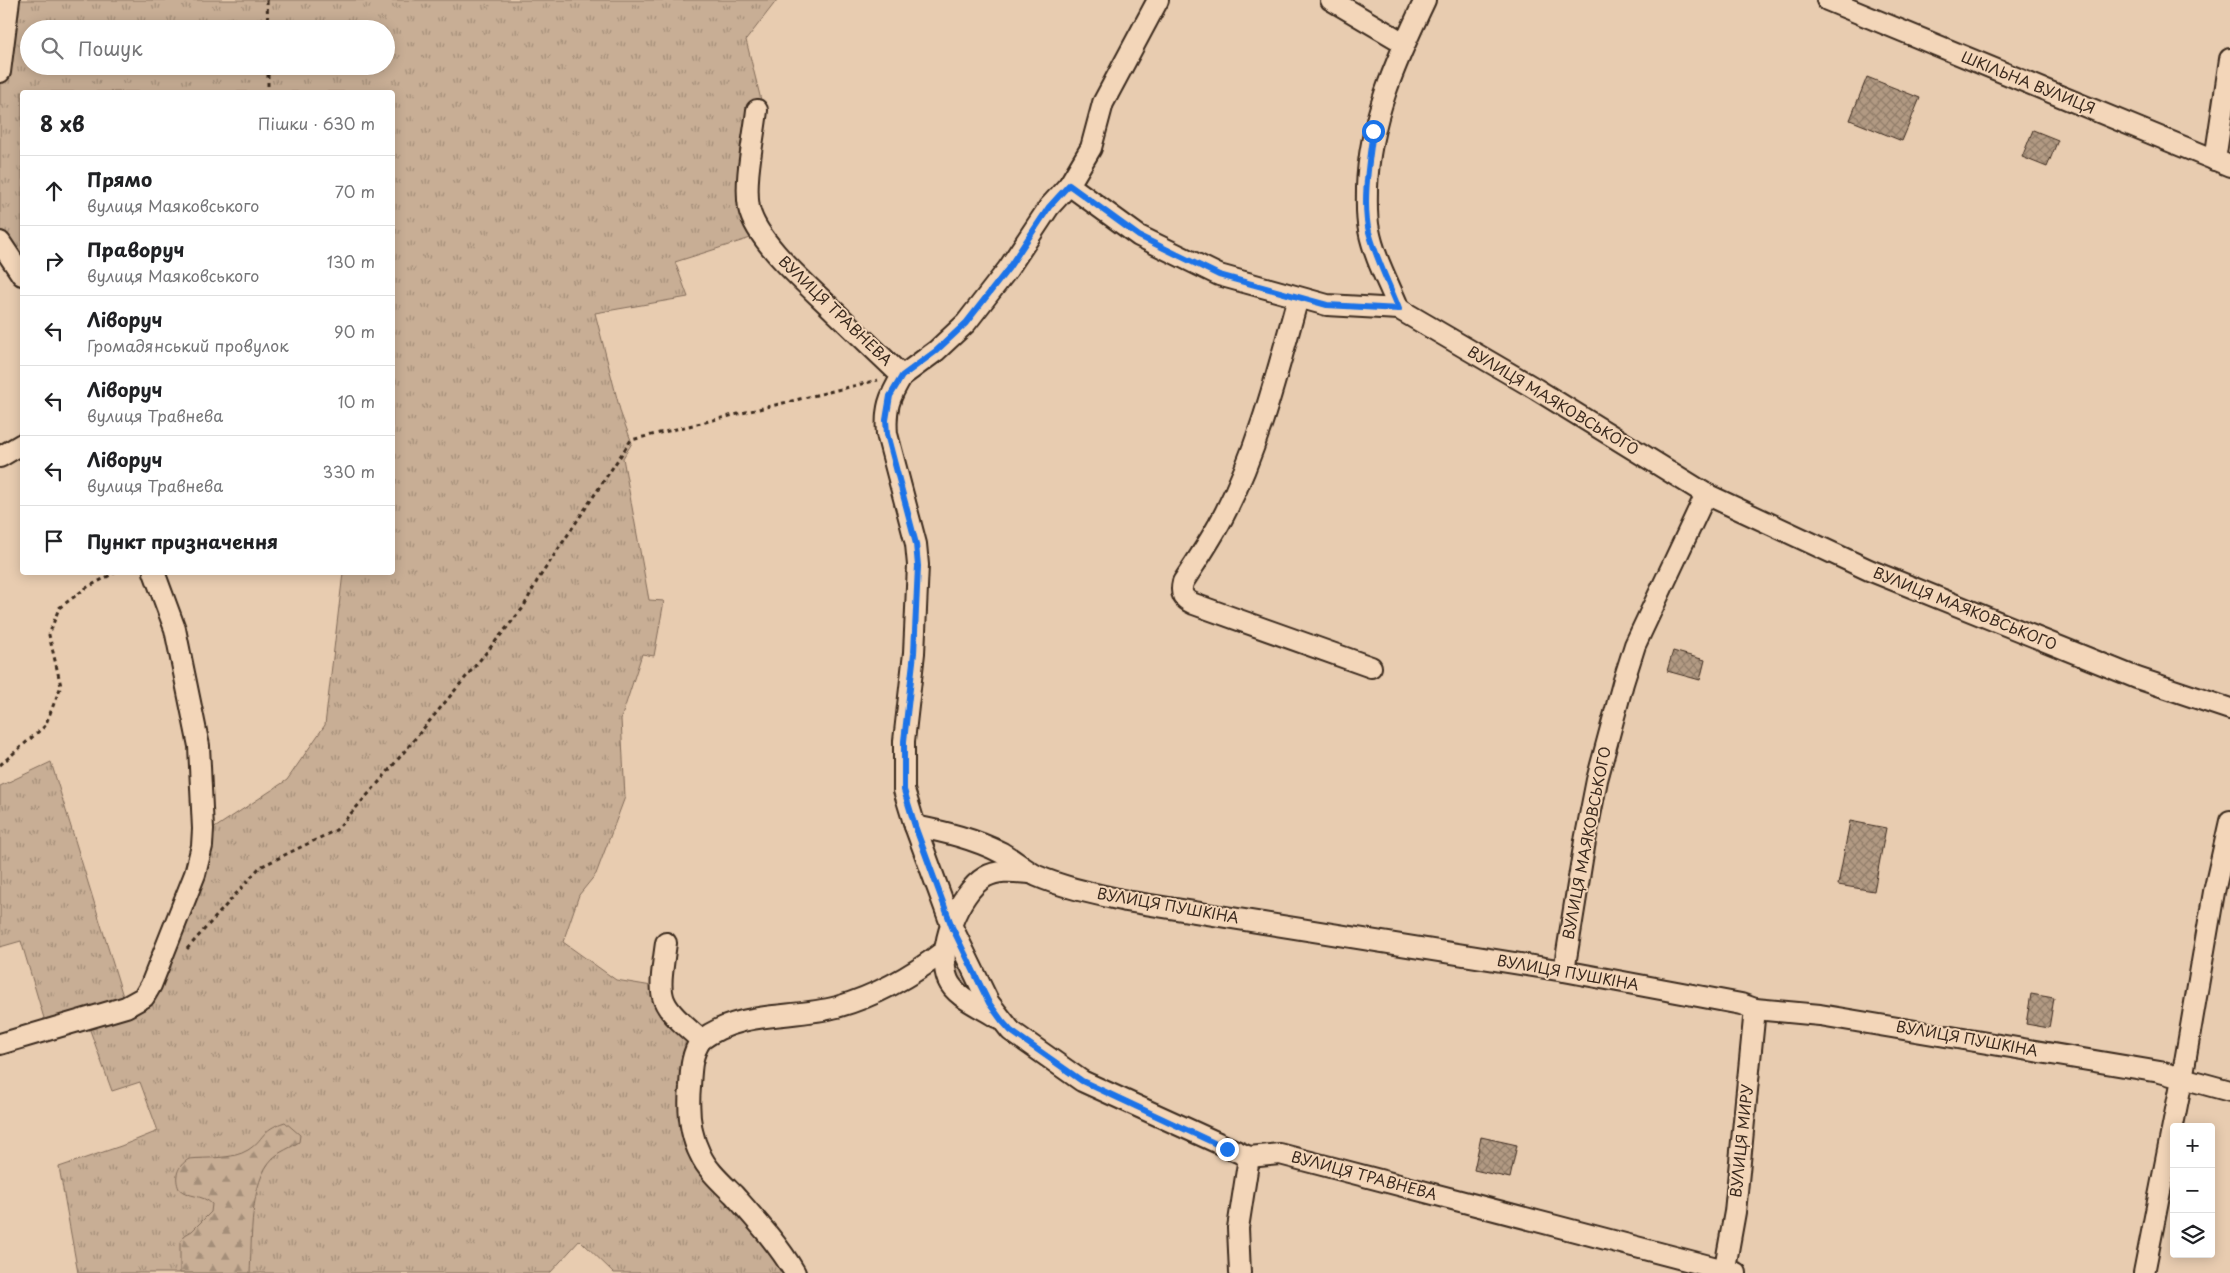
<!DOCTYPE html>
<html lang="uk">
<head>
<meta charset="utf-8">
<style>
  :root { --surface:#fff; --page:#f2f2f2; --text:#202124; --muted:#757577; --line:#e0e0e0 }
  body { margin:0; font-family:"Playpen Sans",sans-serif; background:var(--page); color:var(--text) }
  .controls { position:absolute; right:15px; bottom:15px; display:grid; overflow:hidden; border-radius:5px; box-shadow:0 2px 12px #0003 }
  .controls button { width:45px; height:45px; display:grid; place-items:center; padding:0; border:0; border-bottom:1px solid var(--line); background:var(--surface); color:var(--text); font:25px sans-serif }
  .stop { position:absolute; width:15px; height:15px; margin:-11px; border:4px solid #1a73e8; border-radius:50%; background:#fff }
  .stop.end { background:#1a73e8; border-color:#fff; box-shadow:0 1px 5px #0008 }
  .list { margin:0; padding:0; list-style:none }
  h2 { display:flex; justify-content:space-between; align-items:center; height:65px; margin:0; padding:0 20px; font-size:21px }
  h2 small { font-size:16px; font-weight:400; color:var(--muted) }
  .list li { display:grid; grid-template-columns:32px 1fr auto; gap:15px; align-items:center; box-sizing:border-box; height:70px; padding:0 20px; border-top:1px solid var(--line) }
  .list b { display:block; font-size:19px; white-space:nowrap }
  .list p { margin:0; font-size:16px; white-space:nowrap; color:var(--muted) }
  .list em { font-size:16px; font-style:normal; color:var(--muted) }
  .icon { flex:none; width:28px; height:28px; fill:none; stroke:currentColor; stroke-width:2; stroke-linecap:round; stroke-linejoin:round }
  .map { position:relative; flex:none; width:2230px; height:1273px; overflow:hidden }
  .search { position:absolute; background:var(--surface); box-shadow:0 2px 12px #0003; left:20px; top:20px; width:375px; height:55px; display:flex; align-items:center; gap:12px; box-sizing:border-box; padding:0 18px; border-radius:28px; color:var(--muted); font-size:19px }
  .panel { position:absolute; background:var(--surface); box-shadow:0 2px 12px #0003; left:20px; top:90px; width:375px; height:485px; border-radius:5px }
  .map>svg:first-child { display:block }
</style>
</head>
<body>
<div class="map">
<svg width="2230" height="1273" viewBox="0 0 2230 1273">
  <defs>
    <pattern id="grass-tufts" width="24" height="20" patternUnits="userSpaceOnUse" patternTransform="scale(1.25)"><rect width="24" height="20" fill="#c8ae95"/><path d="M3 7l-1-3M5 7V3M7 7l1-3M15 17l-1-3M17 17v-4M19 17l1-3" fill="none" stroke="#a48e79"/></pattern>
    <pattern id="forest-firs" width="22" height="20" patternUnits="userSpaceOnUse" patternTransform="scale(1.25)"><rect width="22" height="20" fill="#c8ae95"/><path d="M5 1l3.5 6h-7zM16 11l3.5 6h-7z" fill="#a48e79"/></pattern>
    <pattern id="building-cross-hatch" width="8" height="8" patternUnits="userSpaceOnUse" patternTransform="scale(1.25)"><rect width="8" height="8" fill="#b29a83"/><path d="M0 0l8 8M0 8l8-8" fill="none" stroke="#927e6b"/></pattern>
  </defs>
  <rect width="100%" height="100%" fill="#e8ccb0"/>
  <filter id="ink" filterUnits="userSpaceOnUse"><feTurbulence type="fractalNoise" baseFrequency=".02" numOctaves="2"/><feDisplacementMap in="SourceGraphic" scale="10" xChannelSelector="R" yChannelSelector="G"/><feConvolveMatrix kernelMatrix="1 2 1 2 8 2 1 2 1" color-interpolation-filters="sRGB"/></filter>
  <g filter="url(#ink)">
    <g fill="url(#grass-tufts)" stroke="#826c5a" fill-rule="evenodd">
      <path d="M0,0h777l-31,40 16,64 -9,6 4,126 -82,26 13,35 -93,16 26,101 11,29 -9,15 26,142 15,1 -10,55 -12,-2 -21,65 4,78 -29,77 -17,21 -16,47 53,38 42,7 40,66 -3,9 8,90 96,121h-185l-34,-33 -30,33h-472l-19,-106 62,-21 37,-15 -18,-49 -28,9 -25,-69 59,-23 61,-166 80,-53 38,-55 18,-152 49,-1v-480h-370v188l-22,-31zM29,29h357v37h-357z"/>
      <polygon points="51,762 125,1003 46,1025 21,941 0,947 0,786"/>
      <polygon points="954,957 959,958 984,1000 959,988 948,960"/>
    </g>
    <path fill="url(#forest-firs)" stroke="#826c5a" d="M285,1122l15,13 -1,7c-8,6 -19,9 -26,16 -24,24 -21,83 -23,115h-70v-31l5,-7 7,-4 19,-19 1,-8c-10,-10 -23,-6 -33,-15 -5,-12 -2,-23 10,-30 18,-2 43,1 59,-9 17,-11 12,-20 37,-28z"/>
    <g fill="url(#building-cross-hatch)" stroke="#3b2a1e">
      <polygon points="1867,77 1920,98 1902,141 1850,120"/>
      <polygon points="2033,130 2058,140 2047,167 2022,157"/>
      <polygon points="1673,651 1705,660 1700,680 1667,671"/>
      <polygon points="1850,821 1886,828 1874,891 1838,885"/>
      <polygon points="2031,994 2054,998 2049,1028 2026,1024"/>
      <polygon points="1481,1137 1517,1145 1510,1178 1474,1170"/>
    </g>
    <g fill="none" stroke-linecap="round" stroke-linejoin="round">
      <defs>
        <g id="minor">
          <polyline points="1331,0 1404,43"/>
          <polyline points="1827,0 2230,166"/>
          <polyline points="0,72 9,0"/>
          <path d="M757,110c-3,29 -13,69 -8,98 7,34 60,78 84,102 23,22 46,44 69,66 -13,21 -17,33 -15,58l29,110 2,21 -4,88 -10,88v49l11,36 37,101 37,76 22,28 71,50 167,76 31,-3 456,119"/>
          <polyline points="2215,160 2230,59"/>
          <polyline points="1069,185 1139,236 1219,275 1327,305 1399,309 1536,389 1706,494 1869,570 2137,678 2230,709"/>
          <polyline points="0,242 22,275"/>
          <path d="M1298,298c-20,71 -39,149 -73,215 -12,24 -27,46 -42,69 -3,12 0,17 11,22l177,63"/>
          <path d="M1399,309c-10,-25 -25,-52 -30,-79 -3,-14 -2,-28 -2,-42 2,-68 29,-127 58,-188"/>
          <polyline points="902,376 936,351 966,323 1008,269 1049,207 1069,185 1091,148 1103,103 1158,0"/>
          <polyline points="0,457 22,444"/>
          <path d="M915,826c30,6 60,13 87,27 12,7 23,17 35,23 28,12 59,18 89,25l438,70 177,33 14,5 65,6 340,57 70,19"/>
          <path d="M666,943c-8,59 -10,58 35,97 -10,15 -10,29 -11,47 -2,22 0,47 10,67 7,16 22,29 34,41 22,25 44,49 61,78"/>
          <polyline points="1564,971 1585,841 1597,780 1623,683 1635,645 1706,494"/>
          <path d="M996,1017c-15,-10 -41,-20 -48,-37 -12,-30 10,-87 37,-103 14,-8 30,-5 45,-4"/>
          <path d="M701,1040c40,-30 90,-21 136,-33 38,-11 76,-32 107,-56"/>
          <polyline points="0,1044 126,1007 144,997 151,985 195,874 202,846 203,829 199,746 175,629 154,572"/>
          <polyline points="1240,1273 1238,1228 1249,1157"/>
          <polyline points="1724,1273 1735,1212 1755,1009"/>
          <polyline points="2144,1273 2182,1079 2214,892 2230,821"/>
        </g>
      </defs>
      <use href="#minor" stroke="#3b2a1e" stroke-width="24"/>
      <g stroke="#3b2a1e" stroke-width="3" stroke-dasharray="4 4" stroke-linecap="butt">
        <polyline points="267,0 268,29"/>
        <polyline points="268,66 268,92"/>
        <polyline points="0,765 45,726 61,686 49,635 59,608 86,588 116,572"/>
        <polyline points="187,949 260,867 336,830 380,781 523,608 537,581 631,440 878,380"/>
      </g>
      <use href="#minor" stroke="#f3d6b9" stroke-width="20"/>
    </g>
  </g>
  <g fill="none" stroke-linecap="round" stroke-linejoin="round" filter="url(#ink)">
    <path stroke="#1a73e8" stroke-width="6" d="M1227,1149l-145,-68 -71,-50 -9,-10 -13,-18 -37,-76 -37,-101 -11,-36v-49l10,-88 4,-87 -2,-22 -29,-110 -1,-14 4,-24 12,-20 34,-25 30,-28 42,-54 41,-62 20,-22 70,51 80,39 108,30 72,4c-10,-25 -23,-51 -30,-77 -7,-29 0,-71 4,-101"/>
  </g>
  <g text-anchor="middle" stroke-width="4" stroke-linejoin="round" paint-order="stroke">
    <g font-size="15" fill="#3b2a1e" stroke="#f3d6b9">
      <text transform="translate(2028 83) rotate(22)" y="5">ШКІЛЬНА ВУЛИЦЯ</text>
      <text transform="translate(835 311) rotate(44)" y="5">ВУЛИЦЯ ТРАВНЕВА</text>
      <text transform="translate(1553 401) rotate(31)" y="5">ВУЛИЦЯ МАЯКОВСЬКОГО</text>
      <text transform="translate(1965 609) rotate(22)" y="5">ВУЛИЦЯ МАЯКОВСЬКОГО</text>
      <text transform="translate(1587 843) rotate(-79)" y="5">ВУЛИЦЯ МАЯКОВСЬКОГО</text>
      <text transform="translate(1168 906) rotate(10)" y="5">ВУЛИЦЯ ПУШКІНА</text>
      <text transform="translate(1568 973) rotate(10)" y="5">ВУЛИЦЯ ПУШКІНА</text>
      <text transform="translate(1967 1039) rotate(10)" y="5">ВУЛИЦЯ ПУШКІНА</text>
      <text transform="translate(1742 1141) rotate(-84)" y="5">ВУЛИЦЯ МИРУ</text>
      <text transform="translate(1364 1176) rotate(15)" y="5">ВУЛИЦЯ ТРАВНЕВА</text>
    </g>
  </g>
</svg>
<div class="controls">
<button>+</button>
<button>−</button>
<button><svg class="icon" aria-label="layers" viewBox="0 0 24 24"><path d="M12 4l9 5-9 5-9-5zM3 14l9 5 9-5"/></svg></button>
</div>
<div class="stop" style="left:1373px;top:131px"></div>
<div class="stop end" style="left:1227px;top:1149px"></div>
<div class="search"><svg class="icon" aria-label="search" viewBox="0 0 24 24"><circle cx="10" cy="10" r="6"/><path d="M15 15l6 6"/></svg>Пошук</div>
<section class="panel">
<h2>8 хв<small>Пішки · 630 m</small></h2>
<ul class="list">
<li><svg class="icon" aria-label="ahead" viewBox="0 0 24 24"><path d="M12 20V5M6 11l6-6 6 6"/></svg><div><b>Прямо</b><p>вулиця Маяковського</p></div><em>70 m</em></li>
<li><svg class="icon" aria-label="right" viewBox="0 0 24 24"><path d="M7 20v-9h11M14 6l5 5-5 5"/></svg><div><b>Праворуч</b><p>вулиця Маяковського</p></div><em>130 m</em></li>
<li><svg class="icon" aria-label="left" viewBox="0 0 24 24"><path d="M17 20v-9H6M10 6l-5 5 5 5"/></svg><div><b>Ліворуч</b><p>Громадянський провулок</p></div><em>90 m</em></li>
<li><svg class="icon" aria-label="left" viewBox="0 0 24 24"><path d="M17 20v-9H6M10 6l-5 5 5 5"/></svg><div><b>Ліворуч</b><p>вулиця Травнева</p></div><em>10 m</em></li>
<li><svg class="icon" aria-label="left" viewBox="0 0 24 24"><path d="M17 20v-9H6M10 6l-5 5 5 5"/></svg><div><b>Ліворуч</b><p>вулиця Травнева</p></div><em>330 m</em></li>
<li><svg class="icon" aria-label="arrive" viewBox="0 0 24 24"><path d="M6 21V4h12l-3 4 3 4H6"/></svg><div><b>Пункт призначення</b></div></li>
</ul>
</section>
</div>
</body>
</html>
